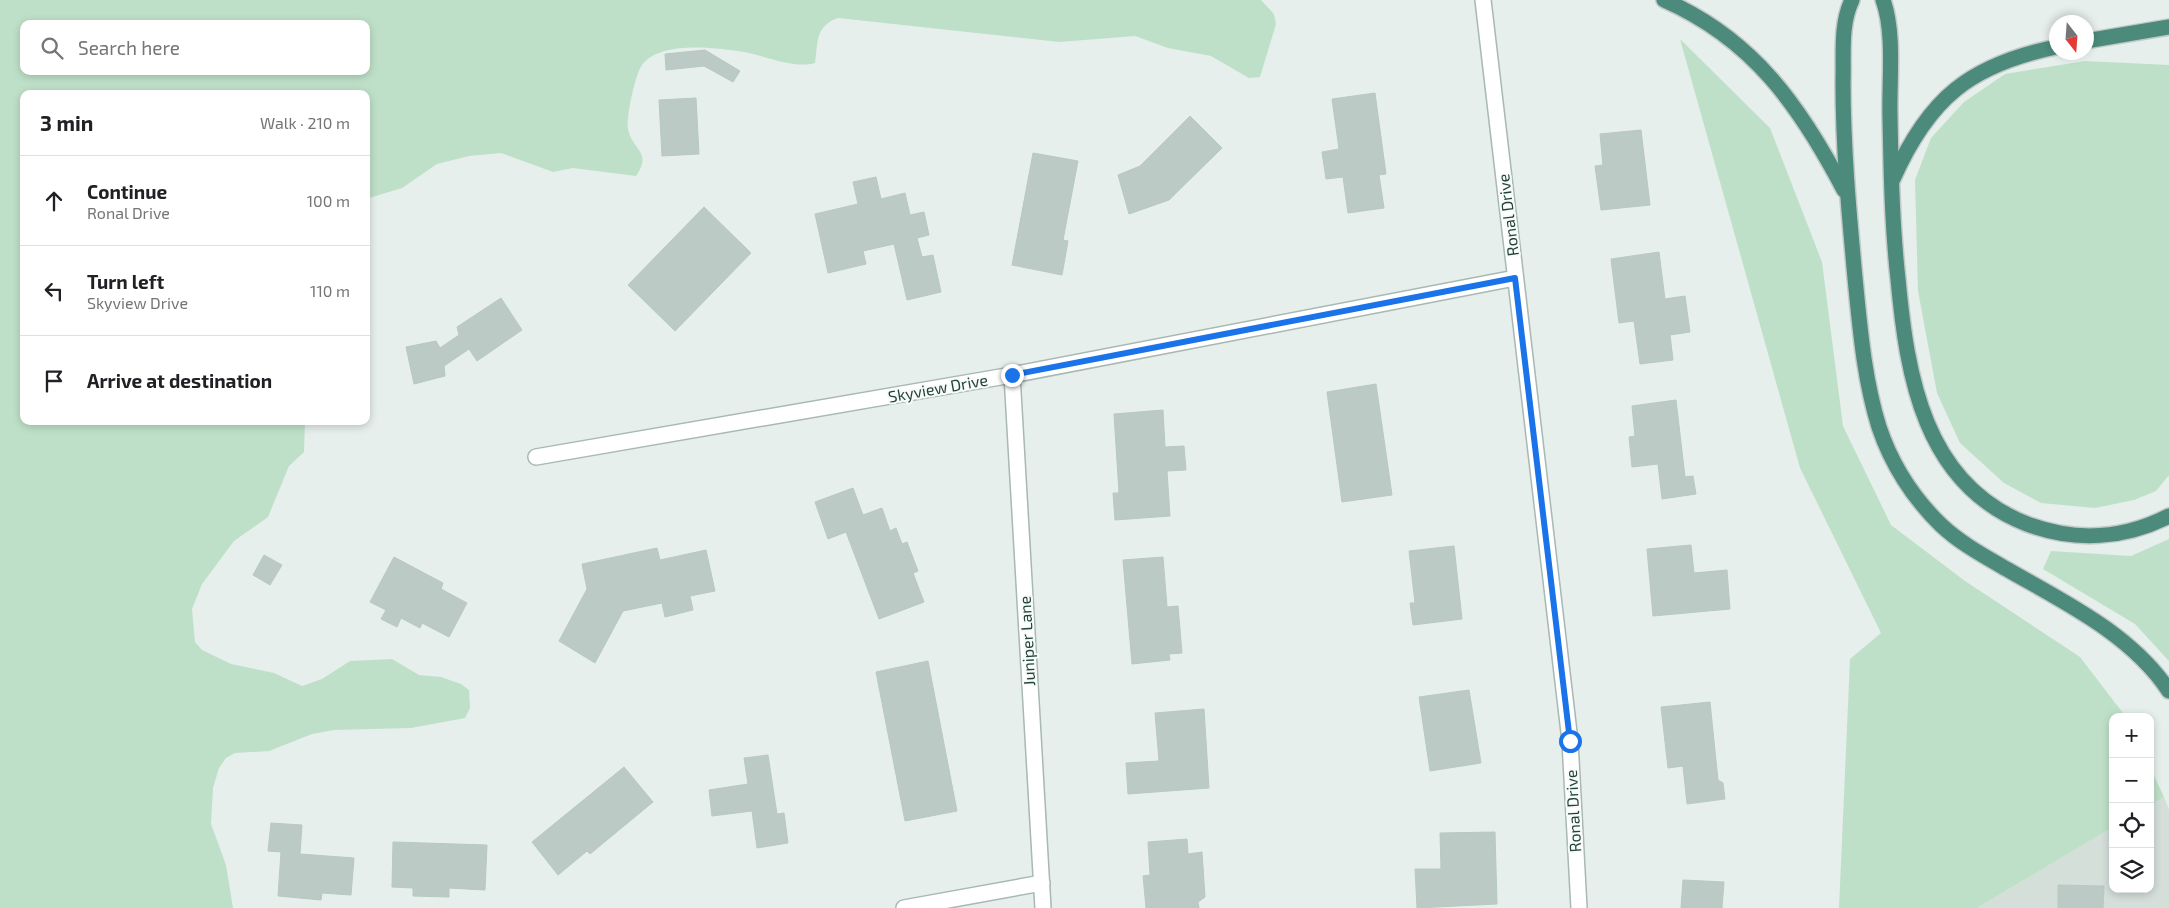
<!DOCTYPE html>
<html lang="en">
<head>
<meta charset="utf-8">
<style>
  :root { --surface:#fff; --page:#f6f6f6; --text:#202124; --muted:#757577; --line:#e0e0e0 }
  body { margin:0; font-family:"Exo 2",sans-serif; background:var(--page); color:var(--text) }
  .controls { position:absolute; right:15px; bottom:15px; display:grid; overflow:hidden; border-radius:10px; box-shadow:0 2px 8px #0003 }
  .controls button { width:45px; height:45px; display:grid; place-items:center; padding:0; border:0; border-bottom:1px solid var(--line); background:var(--surface); color:var(--text); font:25px sans-serif }
  .compass { position:absolute; left:2049px; top:15px; width:45px; height:45px; border-radius:50%; background:var(--surface); box-shadow:0 2px 8px #0003; rotate:163deg }
  .stop { position:absolute; width:15px; height:15px; margin:-11px; border:4px solid #1a73e8; border-radius:50%; background:#fff }
  .stop.end { background:#1a73e8; border-color:#fff; box-shadow:0 1px 5px #0008 }
  .list { margin:0; padding:0; list-style:none }
  h2 { display:flex; justify-content:space-between; align-items:center; height:65px; margin:0; padding:0 20px; font-size:21px }
  h2 small { font-size:16px; font-weight:400; color:var(--muted) }
  .list li { display:grid; grid-template-columns:32px 1fr auto; gap:15px; align-items:center; box-sizing:border-box; height:90px; padding:0 20px; border-top:1px solid var(--line) }
  .list b { display:block; font-size:19px; white-space:nowrap }
  .list p { margin:0; font-size:16px; white-space:nowrap; color:var(--muted) }
  .list em { font-size:16px; font-style:normal; color:var(--muted) }
  .icon { flex:none; width:28px; height:28px; fill:none; stroke:currentColor; stroke-width:2; stroke-linecap:round; stroke-linejoin:round }
  .map { position:relative; flex:none; width:2169px; height:908px; overflow:hidden }
  .search { position:absolute; background:var(--surface); box-shadow:0 2px 8px #0003; left:20px; top:20px; width:350px; height:55px; display:flex; align-items:center; gap:12px; box-sizing:border-box; padding:0 18px; border-radius:10px; color:var(--muted); font-size:19px }
  .panel { position:absolute; background:var(--surface); box-shadow:0 2px 8px #0003; left:20px; top:90px; width:350px; height:335px; border-radius:10px }
  .map>svg:first-child { display:block }
</style>
</head>
<body>
<div class="map">
<svg width="2169" height="908" viewBox="0 0 2169 908">
  <rect width="100%" height="100%" fill="#e6efeb"/>
  <polygon fill="#d4dfda" points="2164,797 2169,810 2169,908 1977,908 2113,827 2113,889 2150,889 2150,805"/>
  <g fill="#bfe0c8" fill-rule="evenodd">
    <path d="M0,0h1261l13,14 2,10 -16,53 -11,1 -38,-22 -43,-8 -33,-12 -76,6 -221,-24c-23,8 -20,24 -23,45 -22,6 -49,-7 -71,-11 -27,-4 -83,-12 -102,13 -7,10 -16,52 -14,64 4,21 25,23 8,47l-63,-8 -20,4 -52,-19 -32,3 -32,8 -35,24 -36,11v-105h-342v327h281l-1,31 -15,14 -21,51 -34,24 -32,43 -10,25 3,33 7,8 29,14 43,9 28,13 20,-7 28,-18 42,-2 27,16 22,2 20,7 8,6 1,18 -5,10 -54,10 -77,2 -22,4 -43,17 -34,2 -9,5 -7,10 -6,20 -2,36 15,41 7,43h-233zM24,24h342v47h-342z"/>
    <polygon points="1680,39 1770,128 1822,262 1843,426 1891,525 1965,581 2080,657 2126,717 2113,717 2113,827 1977,908 1839,908 1850,659 1881,633 1800,468"/>
    <polygon points="2085,61 2169,65 2169,475 2156,491 2134,500 2095,508 2041,503 2004,483 1960,443 1937,393 1918,291 1915,180 1931,138 1964,102 2005,74"/>
    <polygon points="2169,539 2169,661 2135,624 2043,569 2051,551 2131,556"/>
    <polygon points="2150,767 2164,797 2150,805"/>
  </g>
  <g fill="#bbcac4" stroke="#b8c9c2">
    <polygon points="705,50 740,71 733,82 704,66 666,70 665,54"/>
    <polygon points="1375,93 1386,174 1379,175 1384,208 1348,213 1343,177 1326,179 1322,152 1339,149 1332,99"/>
    <polygon points="696,98 699,154 662,156 659,100"/>
    <polygon points="1190,116 1222,148 1169,200 1129,214 1118,175 1140,166"/>
    <polygon points="1641,130 1650,205 1601,210 1595,166 1603,165 1600,134"/>
    <polygon points="1033,153 1078,161 1063,240 1068,241 1062,275 1012,265"/>
    <polygon points="876,177 881,199 905,193 910,215 924,212 929,235 917,238 922,257 933,255 941,292 907,300 894,244 863,251 866,264 828,273 815,214 858,204 853,182"/>
    <polygon points="704,207 751,253 675,331 628,285"/>
    <polygon points="1659,252 1665,299 1685,296 1690,332 1670,335 1673,360 1640,364 1634,321 1619,323 1611,259"/>
    <polygon points="501,298 522,330 477,361 469,349 444,366 445,376 414,384 406,347 436,341 440,348 459,335 457,327"/>
    <polygon points="1376,384 1392,495 1342,502 1327,392"/>
    <polygon points="1676,400 1685,477 1693,476 1696,494 1662,499 1658,464 1632,467 1629,437 1635,436 1632,406"/>
    <polygon points="1163,410 1165,447 1184,446 1186,470 1167,471 1170,516 1115,520 1113,493 1119,493 1114,414"/>
    <polygon points="853,488 863,515 882,508 890,531 896,528 902,544 907,542 918,571 913,573 924,602 879,619 846,532 828,539 815,502"/>
    <polygon points="1691,545 1694,573 1727,570 1730,609 1653,616 1647,549"/>
    <polygon points="1454,546 1462,619 1413,625 1410,603 1415,603 1409,551"/>
    <polygon points="657,548 660,560 706,550 715,591 690,596 693,610 665,617 662,603 623,611 595,663 559,641 587,589 582,564"/>
    <polygon points="264,555 282,565 270,585 253,575"/>
    <polygon points="394,557 443,583 441,589 467,603 449,637 422,623 420,628 401,618 397,627 381,619 386,610 370,602"/>
    <polygon points="1163,557 1167,607 1178,606 1182,653 1169,654 1170,660 1132,664 1123,560"/>
    <polygon points="928,661 957,811 905,821 876,672"/>
    <polygon points="1469,690 1481,763 1430,771 1419,697"/>
    <polygon points="1710,702 1718,780 1723,783 1725,799 1687,804 1683,766 1668,768 1661,707"/>
    <polygon points="1204,709 1209,788 1128,794 1126,763 1159,761 1155,713"/>
    <polygon points="768,755 777,814 784,813 788,843 757,848 752,811 712,816 709,790 748,784 744,758"/>
    <polygon points="624,767 653,802 590,854 587,851 558,875 532,842"/>
    <polygon points="271,823 302,825 300,854 354,858 351,895 322,893 321,900 278,896 281,852 268,851"/>
    <polygon points="1495,832 1497,904 1417,908 1415,869 1441,869 1440,833"/>
    <polygon points="1187,839 1188,854 1202,852 1205,897 1198,902 1199,908 1146,908 1143,876 1150,875 1148,842"/>
    <polygon points="393,842 487,845 485,890 449,888 449,897 413,896 413,888 392,887"/>
    <polygon points="1683,880 1724,882 1722,908 1681,908"/>
    <polygon points="2058,885 2104,886 2103,908 2058,908"/>
  </g>
  <g fill="none" stroke-linecap="round" stroke-linejoin="round">
    <defs>
      <g id="minor">
        <polyline points="1483,0 1570,741 1579,908"/>
        <polyline points="1012,375 1043,908"/>
        <polyline points="536,457 1012,375 1515,278"/>
        <polyline points="904,908 1042,883"/>
      </g>
      <g id="trunk">
        <path d="M1664,0c89,39 136,106 180,190"/>
        <path d="M1852,0c-12,25 -8,55 -9,82 0,66 6,131 12,196 5,50 9,101 24,149 12,36 34,71 62,98 20,19 45,32 69,46 56,32 122,64 159,120"/>
        <path d="M1883,0c12,33 6,81 7,116 1,55 2,109 8,163 9,97 26,205 129,245 48,18 97,15 142,-8"/>
        <polyline points="2086,41 2169,27"/>
        <path d="M1893,179c36,-81 77,-114 163,-132"/>
      </g>
    </defs>
    <use href="#minor" stroke="#a8b8b2" stroke-width="18"/>
    <use href="#trunk" stroke="#c2cac8" stroke-width="18"/>
    <use href="#minor" stroke="#fff" stroke-width="15"/>
    <use href="#trunk" stroke="#4c8a7c" stroke-width="15"/>
  </g>
  <g fill="none" stroke-linecap="round" stroke-linejoin="round">
    <polyline stroke="#1a73e8" stroke-width="6" points="1012,375 1515,278 1570,741"/>
  </g>
  <g text-anchor="middle" stroke-width="4" stroke-linejoin="round" paint-order="stroke">
    <g font-size="16" fill="#24423a" stroke="#f7fbf9">
      <text transform="translate(1508 215) rotate(-97)" y="6">Ronal Drive</text>
      <text transform="translate(938 388) rotate(-10)" y="6">Skyview Drive</text>
      <text transform="translate(1027 641) rotate(-93)" y="6">Juniper Lane</text>
      <text transform="translate(1573 811) rotate(-93)" y="6">Ronal Drive</text>
    </g>
  </g>
</svg>
<div class="controls">
<button>+</button>
<button>−</button>
<button><svg class="icon" aria-label="locate" viewBox="0 0 24 24"><circle cx="12" cy="12" r="6"/><path d="M12 2v4M12 18v4M2 12h4M18 12h4"/></svg></button>
<button><svg class="icon" aria-label="layers" viewBox="0 0 24 24"><path d="M12 4l9 5-9 5-9-5zM3 14l9 5 9-5"/></svg></button>
</div>
<svg class="compass" viewBox="-18 -18 36 36"><path d="M0-13l5 13h-10z" fill="#e53935"/><path d="M0 13l5-13h-10z" fill="#757577"/></svg>
<div class="stop" style="left:1570px;top:741px"></div>
<div class="stop end" style="left:1012px;top:375px"></div>
<div class="search"><svg class="icon" aria-label="search" viewBox="0 0 24 24"><circle cx="10" cy="10" r="6"/><path d="M15 15l6 6"/></svg>Search here</div>
<section class="panel">
<h2>3 min<small>Walk · 210 m</small></h2>
<ul class="list">
<li><svg class="icon" aria-label="ahead" viewBox="0 0 24 24"><path d="M12 20V5M6 11l6-6 6 6"/></svg><div><b>Continue</b><p>Ronal Drive</p></div><em>100 m</em></li>
<li><svg class="icon" aria-label="left" viewBox="0 0 24 24"><path d="M17 20v-9H6M10 6l-5 5 5 5"/></svg><div><b>Turn left</b><p>Skyview Drive</p></div><em>110 m</em></li>
<li><svg class="icon" aria-label="arrive" viewBox="0 0 24 24"><path d="M6 21V4h12l-3 4 3 4H6"/></svg><div><b>Arrive at destination</b></div></li>
</ul>
</section>
</div>
</body>
</html>
